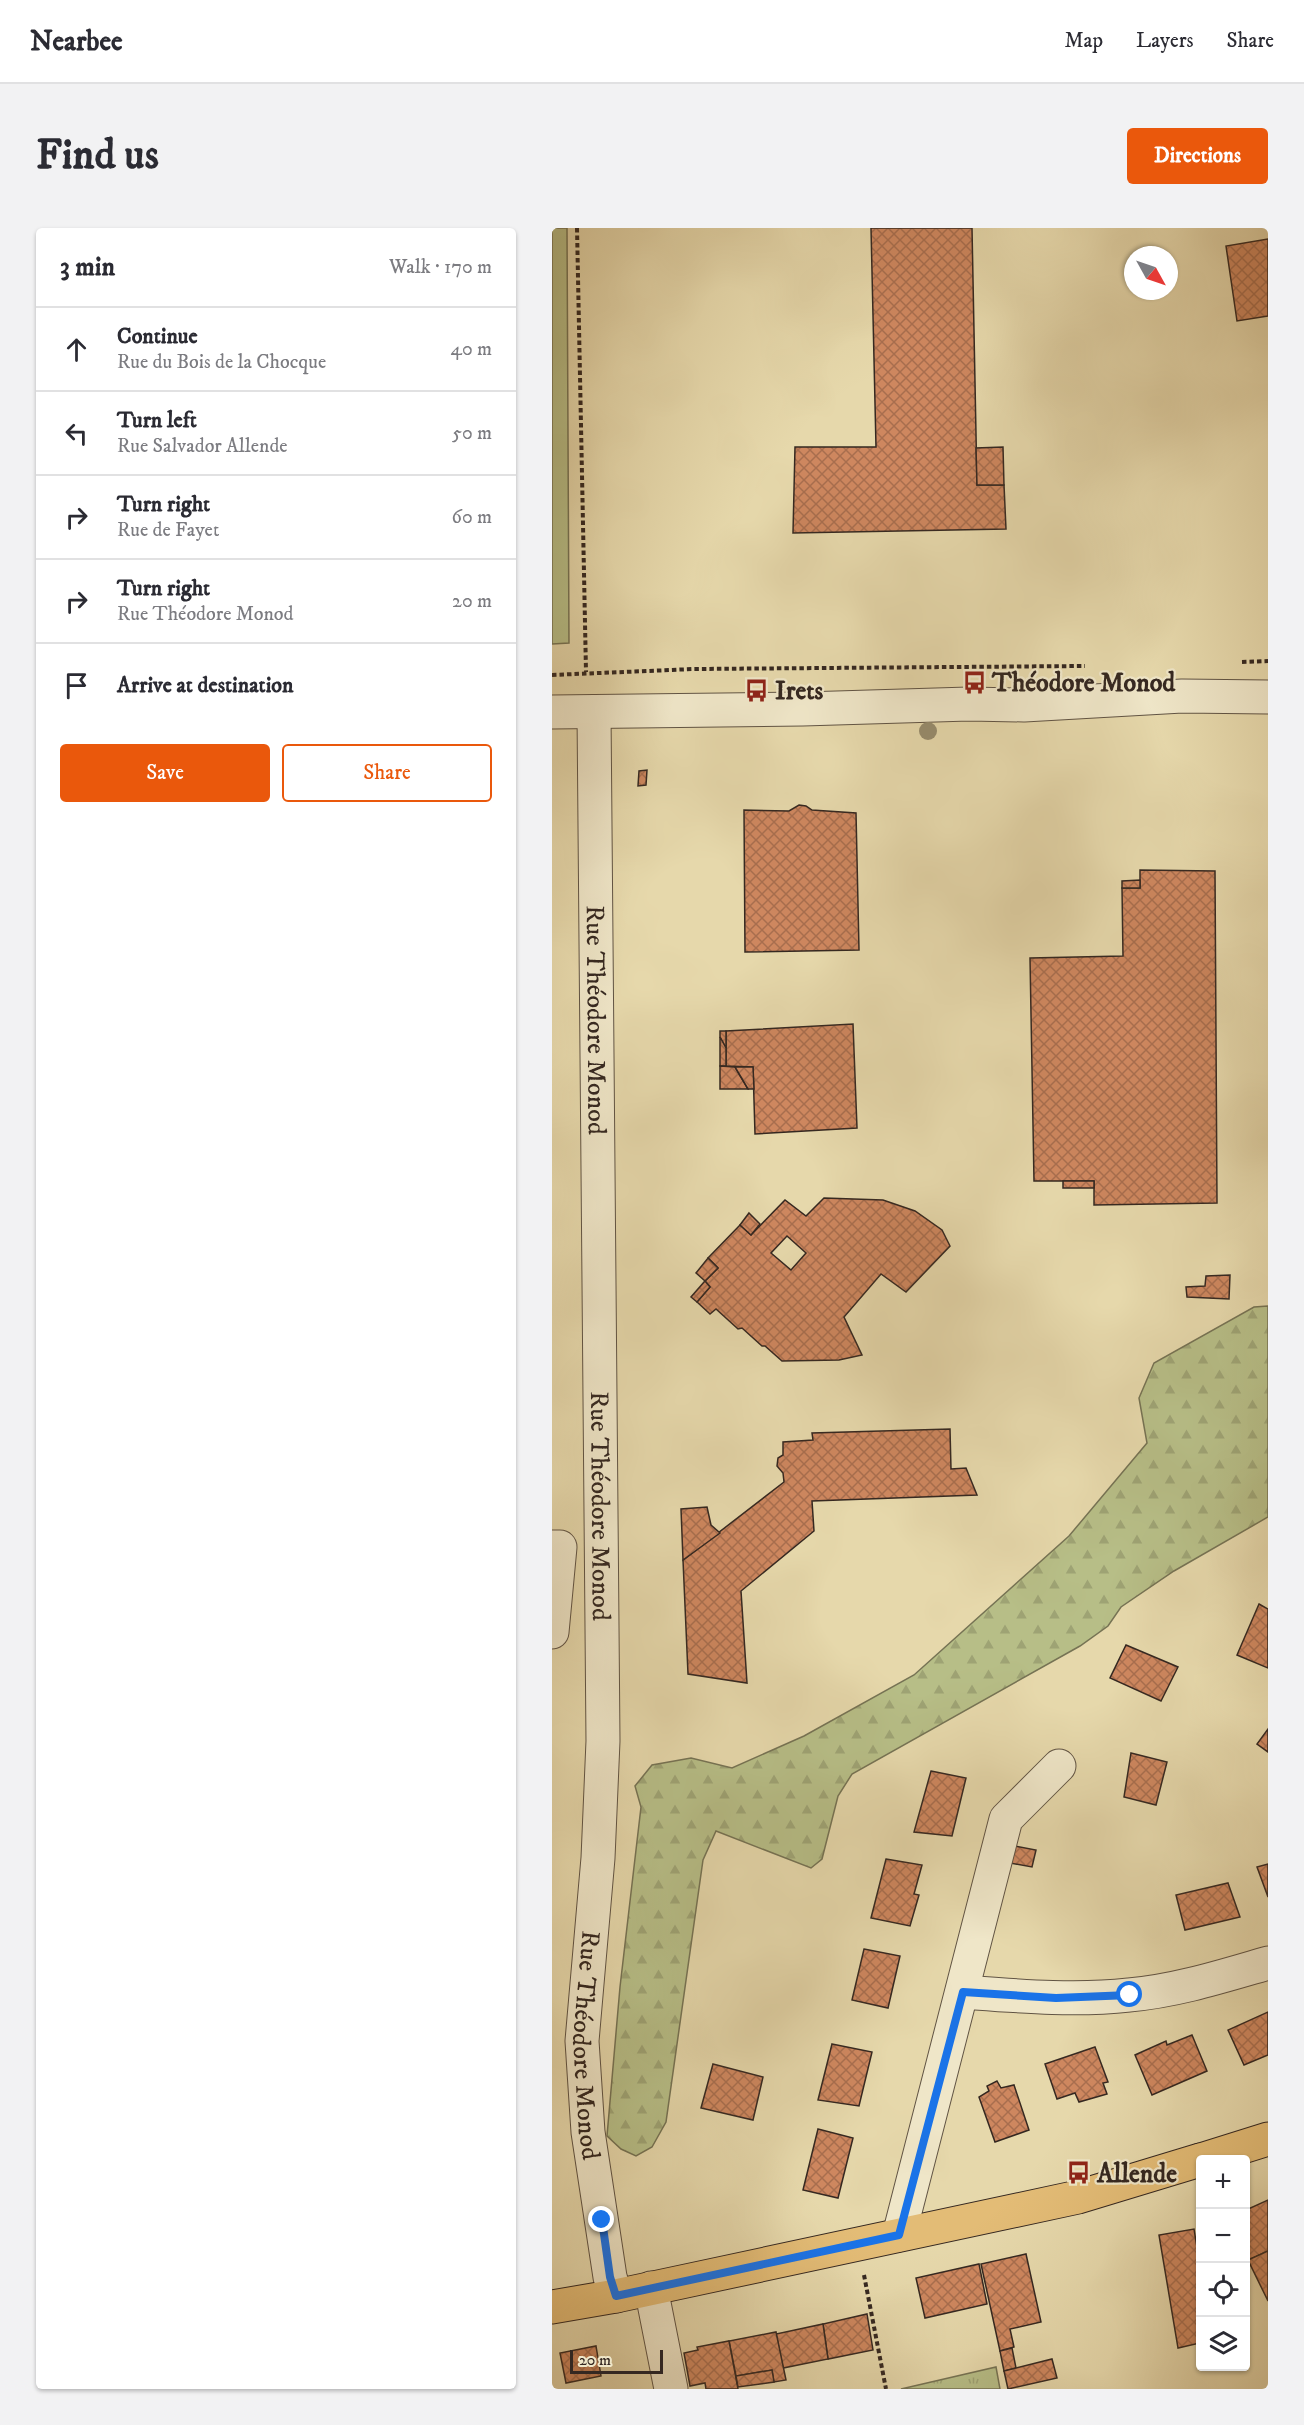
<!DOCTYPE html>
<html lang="en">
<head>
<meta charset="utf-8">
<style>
  :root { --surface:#fff; --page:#f2f2f3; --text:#2b2b33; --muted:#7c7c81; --line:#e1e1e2; --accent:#ea580c }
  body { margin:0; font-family:"IM FELL DW Pica",serif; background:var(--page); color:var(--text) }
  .controls { position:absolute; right:18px; bottom:18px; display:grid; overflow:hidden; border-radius:6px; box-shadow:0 2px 4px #0004 }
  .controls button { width:54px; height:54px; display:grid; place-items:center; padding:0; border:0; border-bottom:2px solid var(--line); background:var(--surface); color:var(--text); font:30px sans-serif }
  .compass { position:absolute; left:572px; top:18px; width:54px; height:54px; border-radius:50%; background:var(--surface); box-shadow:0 2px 4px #0004; rotate:130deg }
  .scale { position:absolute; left:18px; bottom:15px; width:93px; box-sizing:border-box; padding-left:6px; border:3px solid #352821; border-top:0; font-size:16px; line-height:21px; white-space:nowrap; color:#352821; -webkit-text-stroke:4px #efe6c8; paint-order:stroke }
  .stop { position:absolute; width:18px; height:18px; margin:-14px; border:4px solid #1a73e8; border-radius:50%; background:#fff }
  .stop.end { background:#1a73e8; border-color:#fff; box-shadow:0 2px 6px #0008 }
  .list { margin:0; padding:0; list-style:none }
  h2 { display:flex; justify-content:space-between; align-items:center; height:78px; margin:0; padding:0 24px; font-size:26px }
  h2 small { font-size:20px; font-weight:400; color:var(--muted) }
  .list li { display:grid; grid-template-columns:39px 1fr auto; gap:18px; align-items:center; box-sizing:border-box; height:84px; padding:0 24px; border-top:2px solid var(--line) }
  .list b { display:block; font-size:22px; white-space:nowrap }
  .list p { margin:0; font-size:20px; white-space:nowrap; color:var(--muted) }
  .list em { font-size:20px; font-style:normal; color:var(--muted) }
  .actions { display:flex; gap:12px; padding:18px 24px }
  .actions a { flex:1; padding:14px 0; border:2px solid var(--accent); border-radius:6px; text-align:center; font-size:21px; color:var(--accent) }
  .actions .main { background:var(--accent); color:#fff }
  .icon { flex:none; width:33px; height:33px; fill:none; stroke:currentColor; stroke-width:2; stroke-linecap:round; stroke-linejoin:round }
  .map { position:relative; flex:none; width:716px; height:2161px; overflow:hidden; border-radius:6px }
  header { display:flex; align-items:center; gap:36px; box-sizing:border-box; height:84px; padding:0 30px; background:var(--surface); border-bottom:2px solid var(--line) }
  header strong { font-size:28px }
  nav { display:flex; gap:33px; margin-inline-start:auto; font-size:21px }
  .intro { display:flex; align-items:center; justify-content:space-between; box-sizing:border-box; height:144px; padding:0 36px }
  h1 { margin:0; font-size:42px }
  .button { padding:15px 27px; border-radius:6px; background:var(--accent); color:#fff; font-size:21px; font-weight:700 }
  main { display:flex; gap:36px; padding:0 36px }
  aside { flex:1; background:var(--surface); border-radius:6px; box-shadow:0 2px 4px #0004 }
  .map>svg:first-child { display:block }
</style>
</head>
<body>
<header>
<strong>Nearbee</strong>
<nav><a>Map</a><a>Layers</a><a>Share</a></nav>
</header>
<div class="intro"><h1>Find us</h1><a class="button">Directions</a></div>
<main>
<aside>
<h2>3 min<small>Walk · 170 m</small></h2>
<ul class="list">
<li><svg class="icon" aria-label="ahead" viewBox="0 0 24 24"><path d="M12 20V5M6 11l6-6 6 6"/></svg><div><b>Continue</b><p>Rue du Bois de la Chocque</p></div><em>40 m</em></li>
<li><svg class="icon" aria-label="left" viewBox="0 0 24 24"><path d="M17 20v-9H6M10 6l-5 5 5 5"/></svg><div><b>Turn left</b><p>Rue Salvador Allende</p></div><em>50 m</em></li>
<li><svg class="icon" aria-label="right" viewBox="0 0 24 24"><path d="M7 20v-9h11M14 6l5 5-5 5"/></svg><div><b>Turn right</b><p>Rue de Fayet</p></div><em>60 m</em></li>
<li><svg class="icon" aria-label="right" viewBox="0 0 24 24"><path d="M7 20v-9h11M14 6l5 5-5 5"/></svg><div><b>Turn right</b><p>Rue Théodore Monod</p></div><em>20 m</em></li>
<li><svg class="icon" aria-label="arrive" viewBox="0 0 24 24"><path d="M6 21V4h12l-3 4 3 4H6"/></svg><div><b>Arrive at destination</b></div></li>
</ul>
<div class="actions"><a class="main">Save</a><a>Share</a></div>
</aside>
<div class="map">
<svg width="716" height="2161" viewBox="0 0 716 2161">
  <defs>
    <pattern id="forest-firs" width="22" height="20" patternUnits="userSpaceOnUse" patternTransform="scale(1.5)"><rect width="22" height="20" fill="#b7be87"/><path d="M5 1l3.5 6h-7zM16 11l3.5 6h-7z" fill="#9ea374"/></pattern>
    <pattern id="park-tufts" width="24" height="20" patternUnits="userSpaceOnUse" patternTransform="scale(1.5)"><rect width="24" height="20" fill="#b7be87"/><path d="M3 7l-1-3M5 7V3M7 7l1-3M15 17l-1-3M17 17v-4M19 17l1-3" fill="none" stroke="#9ea374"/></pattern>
    <pattern id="building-cross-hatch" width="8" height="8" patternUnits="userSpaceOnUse" patternTransform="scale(1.5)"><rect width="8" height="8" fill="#ce875f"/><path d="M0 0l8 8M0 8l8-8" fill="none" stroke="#a86e4e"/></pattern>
  </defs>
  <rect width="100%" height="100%" fill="#e6d8ab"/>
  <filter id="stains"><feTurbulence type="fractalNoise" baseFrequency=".00333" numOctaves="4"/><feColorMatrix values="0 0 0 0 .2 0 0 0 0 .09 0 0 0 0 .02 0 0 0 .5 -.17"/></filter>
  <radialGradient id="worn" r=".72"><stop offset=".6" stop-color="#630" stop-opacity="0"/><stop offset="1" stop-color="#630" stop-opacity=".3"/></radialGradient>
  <polygon fill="#b7be87" stroke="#767354" stroke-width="1.5" points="0,0 15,0 17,415 0,416"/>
  <polygon fill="url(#forest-firs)" stroke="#767354" stroke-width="1.5" points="716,1078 716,1289 622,1343 569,1379 556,1398 528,1418 300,1546 286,1568 270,1631 259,1640 164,1603 151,1632 114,1894 100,1919 84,1928 69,1921 55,1908 68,1759 89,1579 83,1558 100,1537 139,1530 180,1540 252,1508 362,1447 517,1308 595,1215 587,1170 602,1135 702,1079"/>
  <polygon fill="url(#park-tufts)" stroke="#767354" stroke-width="1.5" points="444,2139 448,2161 349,2161"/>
  <g fill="url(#building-cross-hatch)" stroke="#352821" stroke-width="1.5" fill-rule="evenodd">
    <polygon points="319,0 420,0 425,257 452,257 454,301 241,305 243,219 324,219"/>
    <polygon points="716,11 716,88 685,93 674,18"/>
    <polygon points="451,219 452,257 425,257 424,220"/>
    <polygon points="95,542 94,557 86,558 87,543"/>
    <polygon points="247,577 254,578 260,582 304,585 307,722 193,724 192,582 237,583"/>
    <polygon points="588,642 663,643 665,975 542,977 542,953 482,953 478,730 571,728 570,660 588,660"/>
    <polygon points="588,652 588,660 570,660 570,653"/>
    <polygon points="301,796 305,900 203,906 201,839 174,838 174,803"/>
    <polygon points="168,803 174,803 174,820 168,809"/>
    <polygon points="168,809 174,820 174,838 168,838"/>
    <polygon points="168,838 183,839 196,861 168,861"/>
    <polygon points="183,839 201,839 202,861 196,861"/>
    <rect x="511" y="953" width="31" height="7"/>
    <path d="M272,970l59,2 32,11 27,19 8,16 -44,46 -25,-18 -37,43 18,38 -23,5 -57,1 -17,-15h-3l-20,-18 -4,1 -22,-20 -6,5 -13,-12 13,-15 -5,-6 13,-13 -10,-10 32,-33 11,10 34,-35 21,16zM235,1008l19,17 -15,17 -20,-17z"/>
    <polygon points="197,985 208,996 199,1007 188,997"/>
    <polygon points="156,1030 166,1040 153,1053 144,1045"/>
    <polygon points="678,1047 677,1071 635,1069 634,1059 653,1058 654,1048"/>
    <polygon points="153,1053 158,1059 145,1074 139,1069"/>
    <polygon points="398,1201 399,1241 414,1240 425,1267 260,1273 262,1303 189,1363 195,1455 136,1446 131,1332 232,1254 231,1245 225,1238 226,1230 231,1227 231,1214 261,1212 260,1205"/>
    <polygon points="155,1279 159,1297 168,1305 131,1332 129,1281"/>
    <polygon points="707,1376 716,1381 716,1440 685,1427"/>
    <polygon points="574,1417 626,1439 609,1473 558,1450"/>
    <polygon points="716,1501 716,1524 705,1516"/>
    <polygon points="579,1525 615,1534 604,1577 572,1569"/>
    <polygon points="379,1543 414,1550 400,1608 362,1604"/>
    <polygon points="463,1618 484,1622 480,1639 458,1635"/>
    <polygon points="334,1631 370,1637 362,1666 367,1667 358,1698 319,1690"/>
    <polygon points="716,1636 716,1669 705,1639"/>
    <polygon points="676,1655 688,1689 633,1702 624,1667"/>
    <polygon points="312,1721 348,1728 336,1780 300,1772"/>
    <polygon points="716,1784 716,1827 692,1837 676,1802"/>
    <polygon points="640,1807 655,1843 600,1867 583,1827 614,1813 615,1817"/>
    <polygon points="280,1816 320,1824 307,1878 266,1872"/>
    <polygon points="543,1819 556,1854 551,1855 555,1866 527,1874 523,1865 505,1871 493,1836"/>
    <polygon points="161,1836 211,1849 201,1892 149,1880"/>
    <polygon points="445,1853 449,1860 462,1857 477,1902 443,1914 427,1869 437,1863 435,1858"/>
    <polygon points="266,1901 301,1910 286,1970 251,1962"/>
    <polygon points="716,1972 716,2023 694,2033 694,1982"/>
    <polygon points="642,2001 648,2038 648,2115 626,2120 607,2007"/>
    <polygon points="716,2023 716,2073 696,2032"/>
    <polygon points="474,2026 489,2094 458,2101 462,2119 448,2123 429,2036"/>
    <polygon points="427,2036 435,2076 373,2090 364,2050"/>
    <polygon points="315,2086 321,2122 276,2131 271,2096"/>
    <polygon points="271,2096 276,2131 231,2140 224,2106"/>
    <polygon points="224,2104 234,2152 222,2154 220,2142 184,2148 177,2113"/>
    <polygon points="177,2113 186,2161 154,2161 153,2155 138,2158 132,2125 146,2122 145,2119"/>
    <polygon points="44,2118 49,2148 14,2155 8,2125"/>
    <polygon points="460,2120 464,2140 452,2143 448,2123"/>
    <polygon points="500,2131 505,2150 456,2161 452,2143"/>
    <polygon points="220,2142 222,2154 186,2159 184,2148"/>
  </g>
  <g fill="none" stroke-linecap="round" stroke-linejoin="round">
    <defs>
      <g id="minor">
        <polyline points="0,484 251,481 417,476 472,477 630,468 716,469"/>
        <path id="s1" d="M42,484l9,1029 -5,117 -16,183 6,91 22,145 6,19"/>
        <polyline points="0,1319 8,1319 0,1404"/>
        <path d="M411,1764c55,4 111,9 166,3 47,-4 94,-19 139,-32"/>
        <polyline points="347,2007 454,1591 507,1538"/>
        <polyline points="99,2060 119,2161"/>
      </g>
      <g id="major">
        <polyline points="649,1932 716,1911"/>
        <polyline points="0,2079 64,2068 526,1969 648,1932"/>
      </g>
    </defs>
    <use href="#minor" stroke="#615444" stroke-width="35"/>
    <use href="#major" stroke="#352821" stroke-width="35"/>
    <g stroke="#352821" stroke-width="4" stroke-dasharray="4.5 3" stroke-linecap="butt">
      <polyline points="25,0 34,444"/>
      <polyline points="690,434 716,433"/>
      <polyline points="0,447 142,441 533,438"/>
      <polyline points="312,2047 334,2161"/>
    </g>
    <use href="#minor" stroke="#efe6c8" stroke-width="33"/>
    <use href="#major" stroke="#e3bc76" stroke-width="33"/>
  </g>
  <circle fill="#978c6d" cx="376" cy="503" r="9"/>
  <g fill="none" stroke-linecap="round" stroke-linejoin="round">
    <polyline stroke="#1a73e8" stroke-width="8" points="50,1992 58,2049 64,2068 347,2007 411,1764 504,1770 578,1767"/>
  </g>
  <defs>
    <symbol id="bus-bare" viewBox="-9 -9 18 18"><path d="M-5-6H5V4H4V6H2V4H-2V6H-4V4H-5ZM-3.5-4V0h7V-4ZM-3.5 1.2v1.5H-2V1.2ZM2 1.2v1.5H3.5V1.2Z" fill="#8f2418" stroke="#efe6c8" stroke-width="2.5" paint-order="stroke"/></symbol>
  </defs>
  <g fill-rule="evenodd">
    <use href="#bus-bare" x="406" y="438" width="33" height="33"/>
    <use href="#bus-bare" x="188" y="446" width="33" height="33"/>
    <use href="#bus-bare" x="510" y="1928" width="33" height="33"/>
  </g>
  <g text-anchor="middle" stroke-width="4.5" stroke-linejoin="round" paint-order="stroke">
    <g font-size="26" font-weight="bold" fill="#352821" stroke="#efe6c8" text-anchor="start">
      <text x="440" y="463">Théodore Monod</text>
      <text x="223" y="471">Irets</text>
      <text x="545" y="1954">Allende</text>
    </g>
    <g font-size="26" fill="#352821" stroke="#efe6c8">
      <text dy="9" stroke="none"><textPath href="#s1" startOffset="308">Rue Théodore Monod</textPath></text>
      <text dy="9" stroke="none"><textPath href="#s1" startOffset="794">Rue Théodore Monod</textPath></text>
      <text dy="9" stroke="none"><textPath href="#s1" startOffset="1334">Rue Théodore Monod</textPath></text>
    </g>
  </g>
  <rect width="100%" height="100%" filter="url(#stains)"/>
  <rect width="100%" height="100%" fill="url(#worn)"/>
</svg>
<div class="controls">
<button>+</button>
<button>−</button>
<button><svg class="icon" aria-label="locate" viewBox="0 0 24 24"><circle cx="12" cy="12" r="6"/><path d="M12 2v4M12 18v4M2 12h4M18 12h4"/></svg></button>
<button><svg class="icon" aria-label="layers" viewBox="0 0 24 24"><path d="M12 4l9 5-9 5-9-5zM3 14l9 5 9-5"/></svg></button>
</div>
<svg class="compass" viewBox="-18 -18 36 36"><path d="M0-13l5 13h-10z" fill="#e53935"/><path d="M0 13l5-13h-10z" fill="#7c7c81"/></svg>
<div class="scale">20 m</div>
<div class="stop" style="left:578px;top:1767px"></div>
<div class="stop end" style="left:50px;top:1992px"></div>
</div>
</main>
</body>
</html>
